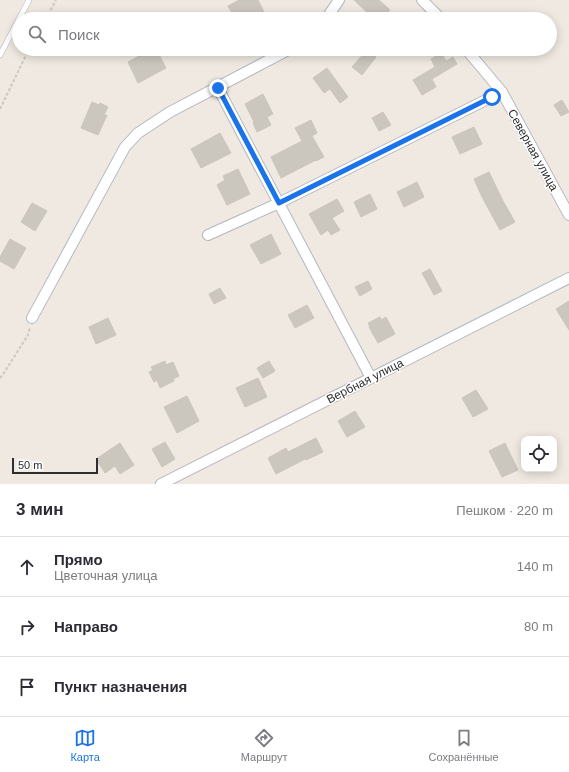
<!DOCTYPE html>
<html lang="ru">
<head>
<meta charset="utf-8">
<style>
  :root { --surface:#fff; --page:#f2f2f3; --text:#2b2b33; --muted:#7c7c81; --line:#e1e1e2; --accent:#1a73e8 }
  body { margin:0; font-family:Helvetica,sans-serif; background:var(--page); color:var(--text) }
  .controls { position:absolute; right:12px; bottom:12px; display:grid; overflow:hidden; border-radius:8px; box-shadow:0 2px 10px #0003 }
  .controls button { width:36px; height:36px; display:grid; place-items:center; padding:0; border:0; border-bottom:1px solid var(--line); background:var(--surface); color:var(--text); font:20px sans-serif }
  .scale { position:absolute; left:12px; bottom:10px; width:86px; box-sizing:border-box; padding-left:4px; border:2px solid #2e2e2e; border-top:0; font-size:11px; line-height:14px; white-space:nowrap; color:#2e2e2e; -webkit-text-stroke:3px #fff; paint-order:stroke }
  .stop { position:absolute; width:12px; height:12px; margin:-9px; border:3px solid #1a73e8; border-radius:50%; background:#fff }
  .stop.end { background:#1a73e8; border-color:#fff; box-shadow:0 1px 4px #0008 }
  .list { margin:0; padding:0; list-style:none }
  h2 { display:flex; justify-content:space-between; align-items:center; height:52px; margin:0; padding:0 16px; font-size:17px }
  h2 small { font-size:13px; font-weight:400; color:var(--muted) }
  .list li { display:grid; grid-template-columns:26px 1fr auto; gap:12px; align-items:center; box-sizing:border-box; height:60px; padding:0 16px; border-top:1px solid var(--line) }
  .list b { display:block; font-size:15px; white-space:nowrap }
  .list p { margin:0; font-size:13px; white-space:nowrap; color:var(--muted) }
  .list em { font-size:13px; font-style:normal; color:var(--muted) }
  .icon { flex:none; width:22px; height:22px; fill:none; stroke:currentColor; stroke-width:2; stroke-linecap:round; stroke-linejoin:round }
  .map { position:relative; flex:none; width:569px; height:484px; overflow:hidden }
  .search { position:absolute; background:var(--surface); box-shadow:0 2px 10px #0003; left:12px; right:12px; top:12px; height:44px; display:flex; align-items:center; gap:10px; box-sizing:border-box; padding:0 14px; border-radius:22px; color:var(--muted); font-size:15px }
  .sheet { height:232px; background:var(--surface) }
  nav { display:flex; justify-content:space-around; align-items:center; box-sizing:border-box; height:56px; border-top:1px solid var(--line); background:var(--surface); font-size:11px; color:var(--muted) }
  nav a { display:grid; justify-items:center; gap:2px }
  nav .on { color:var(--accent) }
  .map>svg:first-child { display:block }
</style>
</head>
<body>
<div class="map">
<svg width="569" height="484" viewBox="0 0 569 484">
  <rect width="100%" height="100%" fill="#efe9e1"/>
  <g fill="#cbc7bf" stroke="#cbc5ba">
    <polygon points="239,0 258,0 265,14 257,19 235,19 228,6"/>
    <polygon points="354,0 379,0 390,10 381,19 374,19"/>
    <polygon points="152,49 156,49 166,68 138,83 128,62"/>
    <polygon points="367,50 376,57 362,75 352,67"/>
    <polygon points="441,53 446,61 453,57 457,64 432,79 436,87 422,95 413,80 435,67 431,59"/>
    <polygon points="327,68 348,97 340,103 330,89 324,93 313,78"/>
    <polygon points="263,94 273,114 267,117 271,125 257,132 253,123 254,122 245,104"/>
    <polygon points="562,100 569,112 561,116 554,105"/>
    <polygon points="92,102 99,105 100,103 108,107 104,115 107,115 98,135 81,128"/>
    <polygon points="383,112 391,125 379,131 372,118"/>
    <polygon points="311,120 317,133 312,136 324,157 316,161 316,160 281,178 271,157 302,141 295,128"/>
    <polygon points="474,127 482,144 460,154 452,137"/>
    <polygon points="220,133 231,153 201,168 191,149"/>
    <polygon points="238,169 250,194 227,205 217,185 225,180 223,176"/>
    <polygon points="489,172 503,201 515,222 500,230 482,197 474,179"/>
    <polygon points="417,182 424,197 404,207 397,192"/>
    <polygon points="370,194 377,209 361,217 354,202"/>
    <polygon points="337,199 344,211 332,218 340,230 331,235 328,230 321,235 309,214"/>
    <polygon points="32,203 47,211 35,231 21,222"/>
    <polygon points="271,234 281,254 261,264 250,245"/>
    <polygon points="10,239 26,248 14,269 0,261 0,257"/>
    <polygon points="430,269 442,291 434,295 422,273"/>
    <polygon points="368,281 372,289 360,296 355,287"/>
    <polygon points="220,288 226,298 214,304 209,294"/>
    <polygon points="569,301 569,330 556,309"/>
    <polygon points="307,305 314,318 295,328 288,315"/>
    <polygon points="380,317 381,320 386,317 395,334 378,343 369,327 370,327 368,323"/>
    <polygon points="108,318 116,335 96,344 89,327"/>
    <polygon points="165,361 166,365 173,362 179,376 173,379 174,381 160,388 157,380 154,382 149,372 153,370 151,367"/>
    <polygon points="269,361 275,371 263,378 257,368"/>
    <polygon points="258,378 267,397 245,407 236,388"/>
    <polygon points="476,390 488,409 473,417 462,398"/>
    <polygon points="187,396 199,421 177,433 164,407"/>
    <polygon points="355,411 365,427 347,437 338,421"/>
    <polygon points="316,438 323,452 306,460 305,459 276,474 268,458 286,448 288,452"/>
    <polygon points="165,442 175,459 162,467 152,449"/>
    <polygon points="120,443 134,465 120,474 115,466 105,473 96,459"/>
    <polygon points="505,443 518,470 502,477 489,451"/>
  </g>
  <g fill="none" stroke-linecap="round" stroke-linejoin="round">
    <defs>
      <g id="service">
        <polyline points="19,19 29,0"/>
        <polyline points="0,55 19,19"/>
      </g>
      <g id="minor">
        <polyline points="422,0 441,19"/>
        <polyline points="326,19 339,0"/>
        <polyline points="466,49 502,92 569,215"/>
        <polyline points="218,88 371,378"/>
        <polyline points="208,235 279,203 502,92"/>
        <polyline points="32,318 125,147 138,133 170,112 290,49"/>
        <polyline points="161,484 569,278"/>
      </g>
    </defs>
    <use href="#service" stroke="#b4b7c1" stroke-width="6"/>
    <use href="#minor" stroke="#b4b7c1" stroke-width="12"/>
    <g stroke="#c9c9c9" stroke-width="2" stroke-dasharray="3 2" stroke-linecap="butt">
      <polyline points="46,19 56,0"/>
      <polyline points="0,109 29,49"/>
      <polyline points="0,378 2,376 28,335 30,327"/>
    </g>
    <use href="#service" stroke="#fff" stroke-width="5"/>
    <use href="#minor" stroke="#fff" stroke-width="10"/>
  </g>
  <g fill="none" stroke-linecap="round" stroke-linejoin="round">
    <polyline stroke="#1a73e8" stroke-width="5" points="218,88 279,203 492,97"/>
  </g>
  <g text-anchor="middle" stroke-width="3" stroke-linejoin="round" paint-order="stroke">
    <g font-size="12" fill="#2e2e2e" stroke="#fff">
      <text transform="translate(533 150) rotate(61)" y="4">Северная улица</text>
      <text transform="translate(365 381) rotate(-27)" y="4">Вербная улица</text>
    </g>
  </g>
</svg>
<div class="controls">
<button><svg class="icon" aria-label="locate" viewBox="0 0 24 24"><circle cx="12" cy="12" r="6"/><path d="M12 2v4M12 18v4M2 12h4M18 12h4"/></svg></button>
</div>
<div class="scale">50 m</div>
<div class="stop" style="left:492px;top:97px"></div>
<div class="stop end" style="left:218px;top:88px"></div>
<div class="search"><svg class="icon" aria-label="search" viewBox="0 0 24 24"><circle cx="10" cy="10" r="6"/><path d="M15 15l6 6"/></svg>Поиск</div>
</div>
<section class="sheet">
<h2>3 мин<small>Пешком · 220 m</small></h2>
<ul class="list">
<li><svg class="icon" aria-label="ahead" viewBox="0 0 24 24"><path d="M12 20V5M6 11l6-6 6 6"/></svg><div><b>Прямо</b><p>Цветочная улица</p></div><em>140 m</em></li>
<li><svg class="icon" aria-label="right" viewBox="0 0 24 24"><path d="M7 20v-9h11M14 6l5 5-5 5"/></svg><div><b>Направо</b></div><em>80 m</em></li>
<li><svg class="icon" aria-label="arrive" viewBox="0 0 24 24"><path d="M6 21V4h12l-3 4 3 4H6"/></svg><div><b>Пункт назначения</b></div></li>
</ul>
</section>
<nav>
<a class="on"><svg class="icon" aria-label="map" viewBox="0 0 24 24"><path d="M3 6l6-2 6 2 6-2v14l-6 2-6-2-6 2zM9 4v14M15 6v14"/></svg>Карта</a>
<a><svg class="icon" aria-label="directions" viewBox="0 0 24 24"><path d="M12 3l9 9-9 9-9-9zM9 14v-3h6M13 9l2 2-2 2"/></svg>Маршрут</a>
<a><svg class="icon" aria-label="saved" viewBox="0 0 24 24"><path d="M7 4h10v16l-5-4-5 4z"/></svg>Сохранённые</a>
</nav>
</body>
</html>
